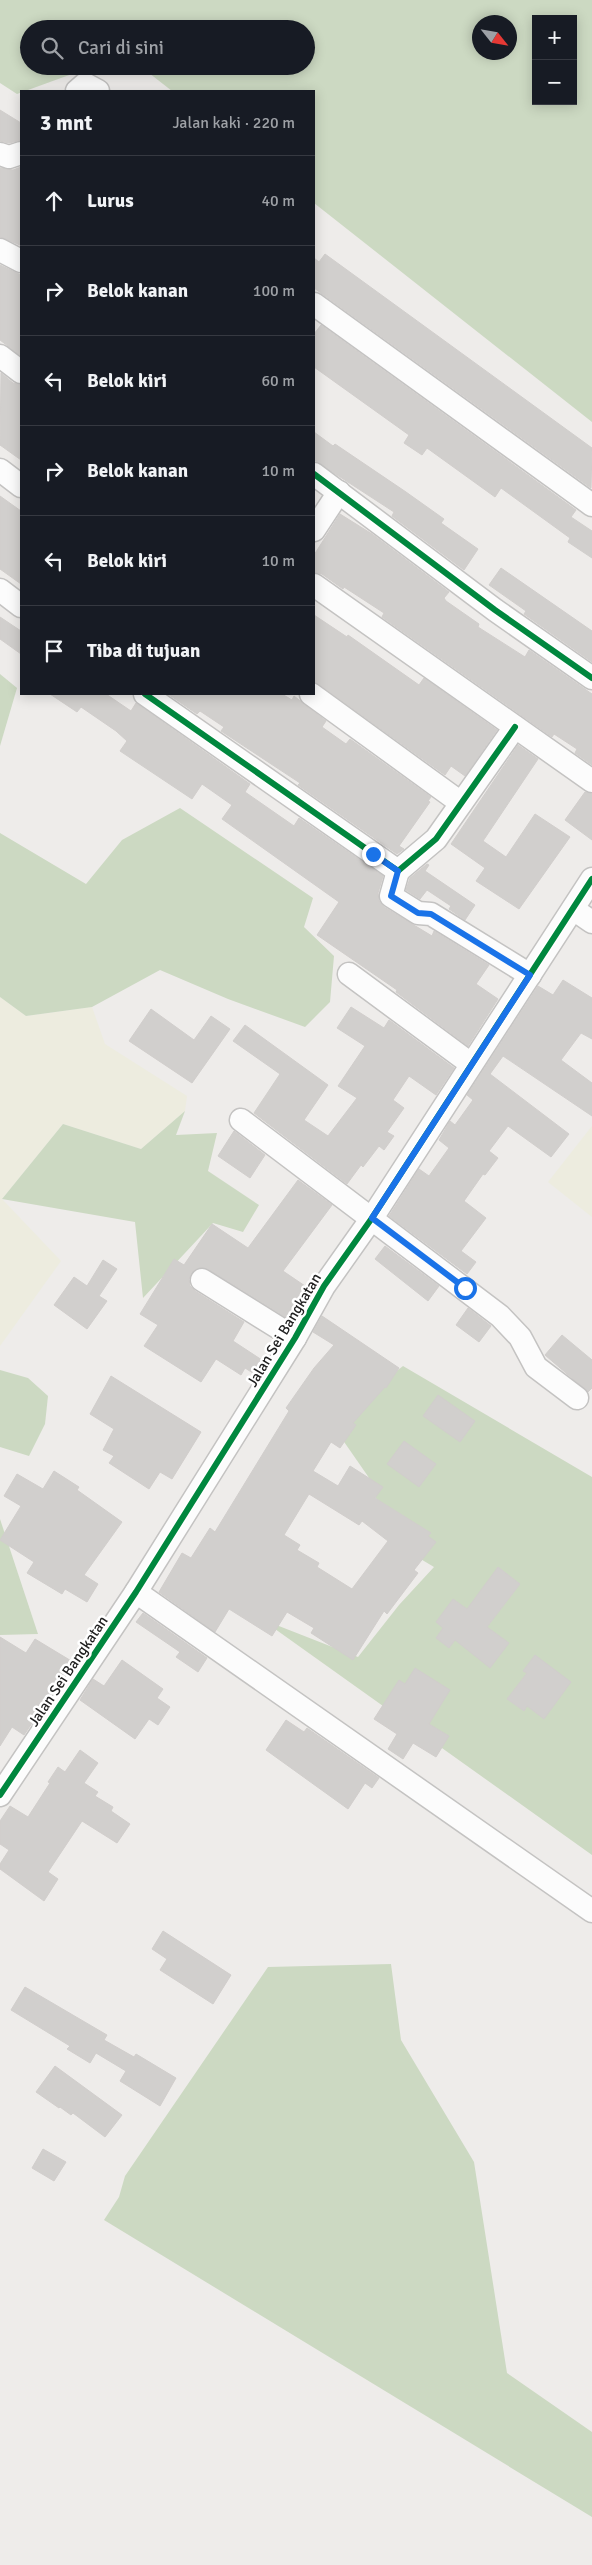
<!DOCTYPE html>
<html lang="id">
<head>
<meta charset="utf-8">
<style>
  :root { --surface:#171b24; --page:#20242c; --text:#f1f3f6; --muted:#9ea1a6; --line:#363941 }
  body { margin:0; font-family:Signika,sans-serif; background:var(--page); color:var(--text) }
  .controls { position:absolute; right:15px; top:15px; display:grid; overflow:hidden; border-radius:0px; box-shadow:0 2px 12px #0003 }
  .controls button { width:45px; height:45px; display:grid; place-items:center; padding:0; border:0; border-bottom:1px solid var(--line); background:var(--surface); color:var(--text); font:25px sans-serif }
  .compass { position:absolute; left:472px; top:15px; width:45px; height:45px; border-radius:50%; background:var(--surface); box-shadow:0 2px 12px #0003; rotate:121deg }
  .stop { position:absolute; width:15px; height:15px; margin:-11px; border:4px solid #1a73e8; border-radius:50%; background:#fff }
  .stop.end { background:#1a73e8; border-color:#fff; box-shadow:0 1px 5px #0008 }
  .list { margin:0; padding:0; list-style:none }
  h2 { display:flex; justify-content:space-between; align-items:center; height:65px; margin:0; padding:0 20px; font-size:21px }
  h2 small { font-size:16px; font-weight:400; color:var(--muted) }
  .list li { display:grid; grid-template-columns:32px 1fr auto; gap:15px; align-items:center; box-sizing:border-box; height:90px; padding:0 20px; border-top:1px solid var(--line) }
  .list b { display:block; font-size:19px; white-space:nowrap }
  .list em { font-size:16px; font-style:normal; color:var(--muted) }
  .icon { flex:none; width:28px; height:28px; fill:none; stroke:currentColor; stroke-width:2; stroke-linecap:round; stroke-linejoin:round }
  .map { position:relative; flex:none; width:592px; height:2565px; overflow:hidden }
  .search { position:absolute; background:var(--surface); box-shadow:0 2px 12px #0003; left:20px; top:20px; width:295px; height:55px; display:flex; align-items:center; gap:12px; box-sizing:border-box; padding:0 18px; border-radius:28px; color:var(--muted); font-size:19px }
  .panel { position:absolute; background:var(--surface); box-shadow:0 2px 12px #0003; left:20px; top:90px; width:295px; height:605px; border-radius:0px }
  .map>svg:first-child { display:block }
</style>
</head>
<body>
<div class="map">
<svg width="592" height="2565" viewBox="0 0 592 2565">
  <rect width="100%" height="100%" fill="#eeecea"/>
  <g fill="#edecdf">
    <polygon points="0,997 26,1016 92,1007 105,1044 187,1096 185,1111 141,1149 63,1124 2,1199 61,1261 0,1346"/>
    <polygon points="592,1126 592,1217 548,1182"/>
  </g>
  <g fill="#ccd9c2" fill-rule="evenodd">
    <path d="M0,0h592v422l-278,-219v-112h-142l-32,-25h166v-37h-277v37h65l-77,28 -17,-11zM536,19h37v82h-37zM480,22h30v30h-30z"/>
    <polygon points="0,674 17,688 0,746"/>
    <polygon points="180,808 313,898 304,927 334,956 330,1002 305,1027 228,999 160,970 92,1007 26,1016 0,997 0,833 86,884 122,840"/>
    <polygon points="185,1111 176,1135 217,1133 208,1171 259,1205 243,1232 213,1223 143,1298 135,1222 2,1199 63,1124 141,1149"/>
    <polygon points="403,1366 592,1477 592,1855 261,1619 358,1657 399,1605 434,1567 382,1536 374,1485 340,1436 363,1398"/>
    <polygon points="0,1370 28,1378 48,1396 45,1424 29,1456 0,1447"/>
    <polygon points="0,1519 38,1634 0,1635"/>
    <polygon points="391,1964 401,2040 474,2162 507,2373 592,2432 592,2517 104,2220 119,2197 125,2176 268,1967"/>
  </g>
  <g fill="#d1cfcd" stroke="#d1cecc" fill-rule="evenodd">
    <polygon points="0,110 21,123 21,140 9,143 0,141"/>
    <polygon points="21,167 21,243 20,245 0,237 0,168 13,170"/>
    <polygon points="325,254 592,448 591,488 314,288 314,258 319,262"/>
    <polygon points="0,265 21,275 21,356 0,340"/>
    <polygon points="321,325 576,510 571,517 592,531 592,558 568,542 570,538 501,488 495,497 427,448 422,455 404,443 409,435 314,367 314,334"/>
    <polygon points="1,373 13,383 21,385 21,460 0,445"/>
    <polygon points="314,432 333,446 335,444 406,492 444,519 441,523 478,549 464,570 392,516 394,512 314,460"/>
    <polygon points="0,496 21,511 21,584 0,569"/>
    <polygon points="340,514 372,534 449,592 444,598 446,601 479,624 478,627 525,657 529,650 592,694 592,765 575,753 577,749 554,734 552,737 382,617 384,613 344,587 343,589 322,574 314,572 314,555"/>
    <polygon points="501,568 592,631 592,662 524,614 526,611 489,585"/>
    <polygon points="314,615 347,637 348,635 419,685 424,678 497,730 465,776 451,766 445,775 314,681"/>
    <polygon points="0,617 21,631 21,654 0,639"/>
    <polygon points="50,694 106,694 131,711 136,703 250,784 245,792 294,826 299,818 383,876 378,893 379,901 384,907 432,936 434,931 489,965 476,984 498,999 468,1046 396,992 397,990 317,935 339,902 222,819 232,805 202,784 192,799 120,751 127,741 116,731 81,707 77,712"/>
    <polygon points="168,694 282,694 292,700 294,696 326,721 322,727 346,744 350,739 431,797 428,801 430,802 399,846 404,849 397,854 298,785 300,783 221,731 224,727 200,711 197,714"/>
    <polygon points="518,745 538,759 483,841 506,857 535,814 570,837 519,909 476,881 485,868 451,844"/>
    <polygon points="585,792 592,794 592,840 565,820"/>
    <polygon points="427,864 429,865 425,871 475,905 465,920 449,909 451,906 427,890 420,899 406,890 410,878"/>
    <polygon points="563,980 592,998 592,1039 581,1033 561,1060 592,1083 592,1116 503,1056 490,1074 569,1134 551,1157 508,1126 489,1151 498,1158 485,1175 483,1174 464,1201 486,1218 461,1251 476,1262 467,1274 389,1216 419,1169 429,1176 449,1148 439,1140 450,1121 455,1125 473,1100 467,1095 538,986 553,995"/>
    <polygon points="351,1007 384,1028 389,1020 454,1068 436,1095 409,1076 393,1100 404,1108 387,1132 394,1136 384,1150 379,1146 363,1167 361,1165 347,1184 254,1113 280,1074 233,1041 245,1025 328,1085 304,1120 328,1136 357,1098 338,1086 365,1046 337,1028"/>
    <polygon points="151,1009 194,1040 211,1016 230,1029 192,1083 129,1041"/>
    <polygon points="234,1131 265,1155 250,1178 218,1156"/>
    <polygon points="298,1180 332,1205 283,1271 308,1288 290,1320 208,1269 195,1269 189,1279 190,1286 195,1291 244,1322 233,1341 265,1362 256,1375 245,1368 241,1375 216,1359 201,1382 144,1346 158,1325 140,1314 174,1259 184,1265 212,1224 248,1248"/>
    <polygon points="385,1246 439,1286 428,1301 375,1259"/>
    <polygon points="103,1260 117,1269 99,1296 107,1301 87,1329 54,1305 74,1277 87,1286"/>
    <polygon points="468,1308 491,1326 479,1342 456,1325"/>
    <path d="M322,1316l77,52 -13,20 -1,-1 -32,36 3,2 -16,23 -9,-6 -18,29 25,15 12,-20 33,21 -8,11 56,35 -3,3 8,6 -22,28 4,3 -31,41 -3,-3 -31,49 -42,-27 3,-5 -27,-16 -15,24 -43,-27 -14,23 -56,-40 23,-39 9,5 19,-30 5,4 74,-121 -3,-3 28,-40 20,-23 -21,-13zM309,1494l50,31 3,-4 26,20 -36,48 -35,-22 2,-4 -22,-13 3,-5 -16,-10z"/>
    <polygon points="562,1335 592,1360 592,1388 588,1392 545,1355"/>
    <polygon points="111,1376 201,1432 172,1479 160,1472 149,1489 109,1463 114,1456 103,1450 114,1429 90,1414"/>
    <polygon points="438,1395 475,1421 460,1442 423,1416"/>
    <polygon points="404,1441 436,1464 419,1487 387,1464"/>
    <polygon points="54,1471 79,1487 77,1490 122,1522 84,1575 98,1584 87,1602 65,1589 62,1594 27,1573 34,1562 0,1540 21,1506 4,1496 17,1474 43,1489"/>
    <polygon points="498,1567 520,1584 487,1627 509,1643 490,1668 455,1640 449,1648 436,1638 443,1628 436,1622 453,1599 467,1609"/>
    <polygon points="143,1613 207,1658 198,1672 176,1657 180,1652 136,1622"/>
    <polygon points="0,1637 26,1653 35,1639 73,1662 24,1735 12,1727 0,1746"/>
    <polygon points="535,1655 571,1682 544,1719 527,1706 524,1711 507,1699 527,1673 523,1671"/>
    <polygon points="122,1660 163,1689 157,1698 170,1707 158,1725 149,1719 135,1739 80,1700 93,1679 104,1686"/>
    <polygon points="415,1668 450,1690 429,1724 449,1736 436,1757 413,1743 403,1759 388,1749 397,1734 374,1719 399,1680 405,1684"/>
    <polygon points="286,1720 304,1732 307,1728 379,1778 372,1788 365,1783 348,1809 266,1750"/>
    <polygon points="80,1750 98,1763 84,1783 98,1792 95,1796 113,1807 111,1811 130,1824 117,1843 82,1821 48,1872 58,1879 44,1901 0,1869 0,1864 9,1850 0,1844 0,1821 10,1806 28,1817 50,1783 48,1782 58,1767 65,1772"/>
    <polygon points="163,1931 231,1975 213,2004 160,1970 167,1959 152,1949"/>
    <polygon points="25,1987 107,2035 104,2040 134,2057 136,2054 176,2078 160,2106 120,2081 126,2071 96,2053 90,2063 67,2049 70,2046 11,2010"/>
    <polygon points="55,2066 122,2115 105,2137 73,2113 71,2115 60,2107 59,2108 36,2092"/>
    <polygon points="43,2149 66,2162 54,2181 32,2168"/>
  </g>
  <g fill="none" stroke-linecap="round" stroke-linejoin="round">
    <defs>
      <g id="minor">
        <polyline points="77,91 85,84 98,91"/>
        <polyline points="0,154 9,157 21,153"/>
        <polyline points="0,250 21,261"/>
        <polyline points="314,304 592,505"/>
        <polyline points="0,356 21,372"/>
        <polyline points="0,470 21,486"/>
        <polyline points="314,474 495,610 592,678"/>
        <polyline points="314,530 339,492"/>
        <polyline points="314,585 592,781"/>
        <polyline points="0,590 21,606"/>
        <polyline points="145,694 398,871 436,839 515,727"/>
        <polyline points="311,694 461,803"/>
        <polyline points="398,871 391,896 418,913 431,914 530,975"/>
        <polyline points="573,909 592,922"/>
        <polyline points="349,974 471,1064"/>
        <polyline points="241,1120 500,1316 520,1337 536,1367 577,1398"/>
        <polyline points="202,1280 295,1338"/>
        <polyline points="136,1592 592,1911"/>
        <polyline points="0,1795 136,1592 295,1338 324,1286 372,1218 592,879"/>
      </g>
    </defs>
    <use href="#minor" stroke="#c4c3c2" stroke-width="25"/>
    <use href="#minor" stroke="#fcfcfc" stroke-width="22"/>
    <defs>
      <g id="cycleway">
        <polyline points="314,474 495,610 592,678"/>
        <polyline points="145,694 398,871 436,839 515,727"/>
        <polyline points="0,1795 136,1592 295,1338 324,1286 372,1218 592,879"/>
      </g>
    </defs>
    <use href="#cycleway" stroke="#fff" stroke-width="9"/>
    <use href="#cycleway" stroke="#00873e" stroke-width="6"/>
  </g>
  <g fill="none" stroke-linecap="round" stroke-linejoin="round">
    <polyline stroke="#1a73e8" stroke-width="6" points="373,854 398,871 391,896 418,913 431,914 530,975 372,1218 465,1288"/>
  </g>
  <g text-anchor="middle" stroke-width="5" stroke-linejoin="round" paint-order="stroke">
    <g font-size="15" fill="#202020" stroke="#fff">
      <text transform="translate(284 1330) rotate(-59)" y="5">Jalan Sei Bangkatan</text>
      <text transform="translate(68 1671) rotate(-56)" y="5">Jalan Sei Bangkatan</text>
    </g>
  </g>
</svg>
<div class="controls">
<button>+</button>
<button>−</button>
</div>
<svg class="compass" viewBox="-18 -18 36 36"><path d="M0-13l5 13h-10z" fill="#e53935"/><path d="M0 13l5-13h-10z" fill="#9ea1a6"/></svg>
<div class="stop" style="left:465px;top:1288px"></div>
<div class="stop end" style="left:373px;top:854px"></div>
<div class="search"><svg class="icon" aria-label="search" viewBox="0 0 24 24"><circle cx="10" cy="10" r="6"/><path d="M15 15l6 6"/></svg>Cari di sini</div>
<section class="panel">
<h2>3 mnt<small>Jalan kaki · 220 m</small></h2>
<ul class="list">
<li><svg class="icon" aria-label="ahead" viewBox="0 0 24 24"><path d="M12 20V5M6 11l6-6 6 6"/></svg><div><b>Lurus</b></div><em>40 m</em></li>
<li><svg class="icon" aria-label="right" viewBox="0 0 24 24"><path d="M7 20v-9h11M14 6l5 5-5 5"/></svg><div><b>Belok kanan</b></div><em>100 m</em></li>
<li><svg class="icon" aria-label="left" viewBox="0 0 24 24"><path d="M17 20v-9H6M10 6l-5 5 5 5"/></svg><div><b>Belok kiri</b></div><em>60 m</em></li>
<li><svg class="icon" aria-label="right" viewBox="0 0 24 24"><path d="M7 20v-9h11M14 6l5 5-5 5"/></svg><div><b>Belok kanan</b></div><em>10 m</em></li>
<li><svg class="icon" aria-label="left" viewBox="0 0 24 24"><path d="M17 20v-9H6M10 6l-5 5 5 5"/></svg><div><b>Belok kiri</b></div><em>10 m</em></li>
<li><svg class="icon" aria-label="arrive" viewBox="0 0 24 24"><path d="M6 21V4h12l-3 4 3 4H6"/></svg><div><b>Tiba di tujuan</b></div></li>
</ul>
</section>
</div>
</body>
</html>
